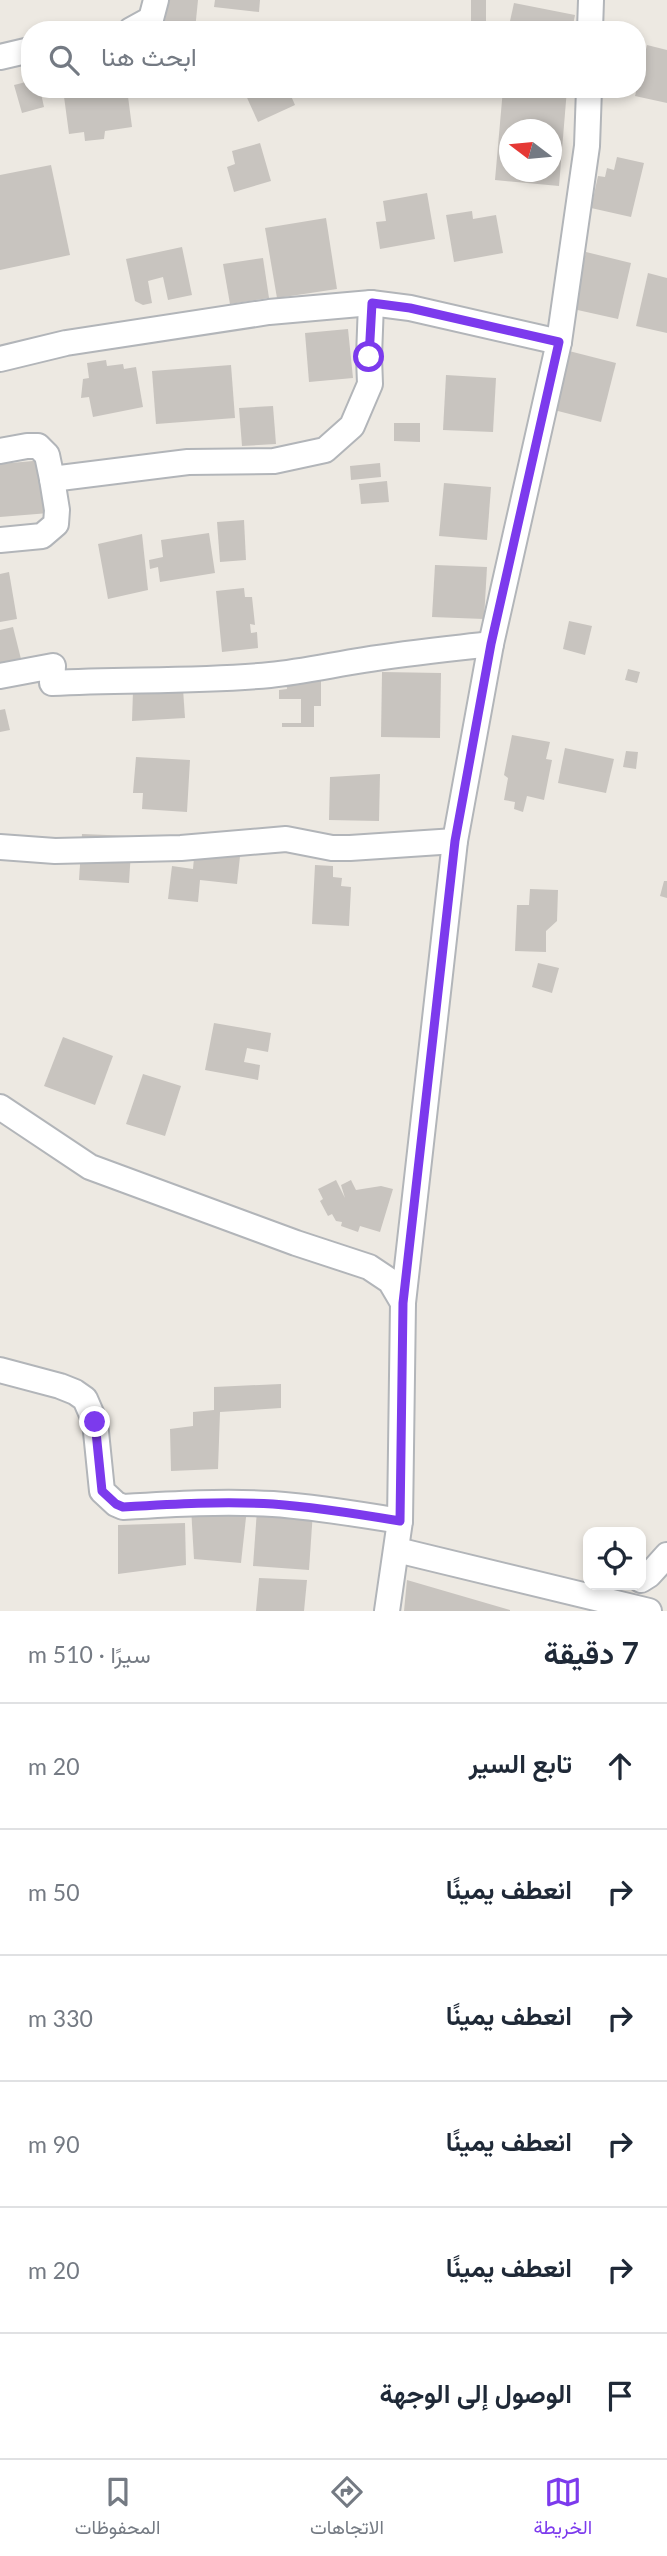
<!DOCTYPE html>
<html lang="ar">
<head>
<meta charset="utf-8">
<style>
  :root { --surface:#fff; --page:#f6f6f7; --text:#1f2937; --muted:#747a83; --line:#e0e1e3; --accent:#7c3aed }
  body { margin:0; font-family:Lato,Vazirmatn,sans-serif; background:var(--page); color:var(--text); direction:rtl }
  .controls { position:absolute; right:21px; bottom:21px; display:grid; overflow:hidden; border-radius:14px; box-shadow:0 4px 10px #0003 }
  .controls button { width:63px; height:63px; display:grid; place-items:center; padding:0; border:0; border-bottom:2px solid var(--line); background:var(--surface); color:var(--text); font:35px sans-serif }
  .compass { position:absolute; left:499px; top:119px; width:63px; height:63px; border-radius:50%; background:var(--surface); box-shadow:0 4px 10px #0003; rotate:286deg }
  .stop { position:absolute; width:21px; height:21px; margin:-16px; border:5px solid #7c3aed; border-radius:50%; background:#fff }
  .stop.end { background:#7c3aed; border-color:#fff; box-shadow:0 2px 7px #0008 }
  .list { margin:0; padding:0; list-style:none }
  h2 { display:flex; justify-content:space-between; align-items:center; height:91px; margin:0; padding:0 28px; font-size:30px }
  h2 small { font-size:23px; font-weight:400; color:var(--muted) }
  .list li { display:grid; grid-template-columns:46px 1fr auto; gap:21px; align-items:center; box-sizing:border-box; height:126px; padding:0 28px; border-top:2px solid var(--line) }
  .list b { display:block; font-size:26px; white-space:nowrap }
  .list em { font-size:23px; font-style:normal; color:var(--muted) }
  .icon { flex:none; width:38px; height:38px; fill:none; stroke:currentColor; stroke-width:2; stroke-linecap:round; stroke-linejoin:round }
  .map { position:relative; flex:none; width:667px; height:1611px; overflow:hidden; direction:ltr }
  .search { position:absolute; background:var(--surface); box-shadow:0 4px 10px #0003; left:21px; right:21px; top:21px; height:77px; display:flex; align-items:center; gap:18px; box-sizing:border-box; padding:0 24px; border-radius:28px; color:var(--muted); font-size:26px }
  .sheet { height:847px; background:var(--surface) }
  nav { display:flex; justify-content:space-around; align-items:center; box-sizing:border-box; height:98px; border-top:2px solid var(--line); background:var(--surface); font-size:19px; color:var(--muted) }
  nav a { display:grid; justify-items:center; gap:4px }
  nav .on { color:var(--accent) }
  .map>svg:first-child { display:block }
</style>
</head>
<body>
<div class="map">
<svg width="667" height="1611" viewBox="0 0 667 1611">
  <rect width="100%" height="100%" fill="#ede9e2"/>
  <g fill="#c8c4bf" fill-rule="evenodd">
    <polygon points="167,0 198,0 195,30 164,30"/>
    <polygon points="215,0 260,0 259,12 214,7"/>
    <polygon points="471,0 486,0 486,24 471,23"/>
    <polygon points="514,3 575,15 572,30 508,30"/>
    <polygon points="647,45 667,50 667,103 635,96"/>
    <polygon points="30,81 30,89 40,89 44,107 22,113 14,85"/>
    <polygon points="63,89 127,89 132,127 105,131 104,139 85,141 84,132 69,134"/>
    <polygon points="243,89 288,89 295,105 258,122"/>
    <path d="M503,89h64l-8,97 -64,-6zM510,130h42v42h-42z"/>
    <polygon points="260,143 271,181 234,192 227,167 235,164 232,151"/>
    <polygon points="617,157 644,163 631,217 591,208 598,176 605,177 607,168 614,170"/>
    <polygon points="51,165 70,255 0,270 0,175"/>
    <polygon points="427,193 435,239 380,249 376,222 386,221 383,201"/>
    <polygon points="472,211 473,219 496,215 503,253 454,262 446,215"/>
    <polygon points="326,218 337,289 277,298 265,228"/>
    <polygon points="182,247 192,295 168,300 163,277 148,281 152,303 143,305 135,301 126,259"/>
    <polygon points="586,252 631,263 618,319 573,309"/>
    <polygon points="263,258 269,298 230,304 223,264"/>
    <polygon points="648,273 667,278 667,333 636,326"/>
    <polygon points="348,329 353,378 309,382 305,333"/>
    <polygon points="569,351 616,363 601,422 554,410"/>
    <polygon points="106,360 107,366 123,364 124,369 136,367 143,407 93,417 89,397 81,398 83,379 89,378 87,363"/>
    <polygon points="231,365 235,418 156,424 152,371"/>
    <polygon points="446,375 496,378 493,432 443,430"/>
    <polygon points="273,406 276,444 242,446 239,408"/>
    <polygon points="394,423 420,423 420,442 394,441"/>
    <polygon points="44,460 49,513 0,517 0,464"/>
    <polygon points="380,463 381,477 351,480 350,466"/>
    <polygon points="387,481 389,502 361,504 359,484"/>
    <polygon points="444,483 491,487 487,540 439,536"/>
    <polygon points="244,520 246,560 220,562 217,522"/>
    <polygon points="209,533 215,573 160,582 158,567 150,569 149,560 163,557 161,540"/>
    <polygon points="142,534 148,590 108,599 98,544"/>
    <polygon points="435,565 487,567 484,619 432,617"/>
    <polygon points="9,572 17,619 0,622 0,574"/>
    <polygon points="244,588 245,597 252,597 255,625 250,624 251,633 257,632 258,648 222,652 216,591"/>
    <polygon points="569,621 592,626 585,655 563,649"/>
    <polygon points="13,627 22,663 0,668 0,630"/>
    <polygon points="628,669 640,672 637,683 625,680"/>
    <polygon points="382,672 441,673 440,738 381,737"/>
    <polygon points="286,675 321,679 321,706 314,706 314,727 282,727 282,723 301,723 301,699 279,699 279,690 287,689"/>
    <polygon points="183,689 185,718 132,721 133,691"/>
    <polygon points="5,709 10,730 0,732 0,710"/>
    <polygon points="512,735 550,742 546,759 552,760 544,800 527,796 523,812 514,809 515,802 504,800 508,778 504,775"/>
    <polygon points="565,748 614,759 606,793 558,783"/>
    <polygon points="626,751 638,752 636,769 623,767"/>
    <polygon points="136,757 190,760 187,812 142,809 143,793 133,793"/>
    <polygon points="380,774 379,821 329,820 330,777"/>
    <polygon points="82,834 132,836 129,883 79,880"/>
    <polygon points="196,834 242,838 237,884 200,880 198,902 168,899 172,866 193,869"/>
    <polygon points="315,865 333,866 333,877 342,878 341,886 351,887 349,926 312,924"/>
    <polygon points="664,881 667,881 667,898 660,896"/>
    <polygon points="530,889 558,890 557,921 546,931 546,952 515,951 517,905 529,905"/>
    <polygon points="538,963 559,968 552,993 532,987"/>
    <polygon points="214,1023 271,1033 268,1052 247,1048 244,1062 260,1065 258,1080 205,1070"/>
    <polygon points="63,1037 113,1056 95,1105 44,1086"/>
    <polygon points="143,1074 181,1086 165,1136 126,1124"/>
    <polygon points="336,1180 345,1198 341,1185 351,1180 356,1190 381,1186 393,1189 380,1232 360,1226 358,1232 341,1226 342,1222 336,1221 332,1214 328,1216 320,1201 323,1199 318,1189"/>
    <polygon points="281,1384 281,1408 220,1412 218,1469 171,1471 170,1429 193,1426 193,1412 214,1410 214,1387"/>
    <polygon points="190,1490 249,1490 241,1563 194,1559"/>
    <polygon points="257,1510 313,1511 309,1570 253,1566"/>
    <polygon points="185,1523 186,1565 118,1574 118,1525"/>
    <polygon points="259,1578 307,1580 304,1611 256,1611"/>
    <polygon points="407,1580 510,1610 510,1611 404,1611"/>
  </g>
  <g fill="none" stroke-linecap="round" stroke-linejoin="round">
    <defs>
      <g id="minor">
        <polyline points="131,30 151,19 156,0"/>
        <polyline points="590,30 591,0"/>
        <polyline points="0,57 30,50"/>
        <polyline points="0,359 66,343 269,312 371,303 410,308 559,342"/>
        <polyline points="0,451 27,446 38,446 47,455 52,479"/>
        <polyline points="0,540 42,536 56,524 57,510 52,479 188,462 274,461 325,450 352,426 370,384 369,357 371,303"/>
        <path d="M0,676l53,-10 -1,17c73,-4 145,-1 218,-8 31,-3 62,-10 94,-15 42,-7 84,-11 127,-16"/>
        <polyline points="0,847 55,851 181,848 286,839 332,848 350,848 455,841"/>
        <polyline points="0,1107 90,1167 296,1243 369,1267 390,1281 403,1303"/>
        <path d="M0,1370l60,16 15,6 10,7 10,23 7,69 14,13 7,3c50,-3 100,-6 150,-3 43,3 85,10 127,17"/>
        <polyline points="397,1550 649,1611"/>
        <polyline points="641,1580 649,1575 667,1555"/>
        <polyline points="387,1611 400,1521 403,1303 455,841 491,644 559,342 587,146 589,89"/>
      </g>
    </defs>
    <use href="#minor" stroke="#b2b5b9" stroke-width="28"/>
    <use href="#minor" stroke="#fff" stroke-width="24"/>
  </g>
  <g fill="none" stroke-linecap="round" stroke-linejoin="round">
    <path stroke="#7c3aed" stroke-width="9" d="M95,1422l7,69 14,13 7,3c50,-3 100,-6 150,-3 43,3 85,10 127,17l3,-218 52,-462 36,-197 68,-302 -149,-34 -38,-5 -3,54"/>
  </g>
</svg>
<div class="controls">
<button><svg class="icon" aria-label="locate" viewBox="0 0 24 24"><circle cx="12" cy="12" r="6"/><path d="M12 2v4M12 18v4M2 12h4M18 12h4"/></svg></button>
</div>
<svg class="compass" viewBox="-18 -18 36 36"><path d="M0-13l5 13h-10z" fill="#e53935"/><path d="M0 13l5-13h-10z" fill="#747a83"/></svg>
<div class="stop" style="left:369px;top:357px"></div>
<div class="stop end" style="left:95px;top:1422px"></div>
<div class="search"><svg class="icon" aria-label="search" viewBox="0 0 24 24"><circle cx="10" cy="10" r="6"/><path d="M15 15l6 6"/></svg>ابحث هنا</div>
</div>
<section class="sheet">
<h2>7 دقيقة<small>سيرًا · 510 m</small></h2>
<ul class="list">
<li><svg class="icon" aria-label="ahead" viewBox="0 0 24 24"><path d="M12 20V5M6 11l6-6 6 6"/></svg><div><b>تابع السير</b></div><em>20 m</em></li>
<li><svg class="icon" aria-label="right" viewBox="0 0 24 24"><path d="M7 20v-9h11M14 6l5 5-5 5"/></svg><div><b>انعطف يمينًا</b></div><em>50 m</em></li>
<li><svg class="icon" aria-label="right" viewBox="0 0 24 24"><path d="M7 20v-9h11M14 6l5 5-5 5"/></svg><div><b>انعطف يمينًا</b></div><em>330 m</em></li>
<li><svg class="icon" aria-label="right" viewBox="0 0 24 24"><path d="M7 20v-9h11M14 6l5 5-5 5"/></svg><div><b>انعطف يمينًا</b></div><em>90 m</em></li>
<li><svg class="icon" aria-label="right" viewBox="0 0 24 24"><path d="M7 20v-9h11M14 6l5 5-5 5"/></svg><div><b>انعطف يمينًا</b></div><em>20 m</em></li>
<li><svg class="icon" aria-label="arrive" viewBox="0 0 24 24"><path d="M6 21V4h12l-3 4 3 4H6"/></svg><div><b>الوصول إلى الوجهة</b></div></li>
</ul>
</section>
<nav>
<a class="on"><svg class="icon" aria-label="map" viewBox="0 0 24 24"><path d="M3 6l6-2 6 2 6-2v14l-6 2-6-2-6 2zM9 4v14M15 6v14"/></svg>الخريطة</a>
<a><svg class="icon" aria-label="directions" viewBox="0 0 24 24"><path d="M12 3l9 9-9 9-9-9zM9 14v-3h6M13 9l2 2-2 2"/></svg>الاتجاهات</a>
<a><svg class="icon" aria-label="saved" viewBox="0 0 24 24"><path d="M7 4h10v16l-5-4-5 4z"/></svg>المحفوظات</a>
</nav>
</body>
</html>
